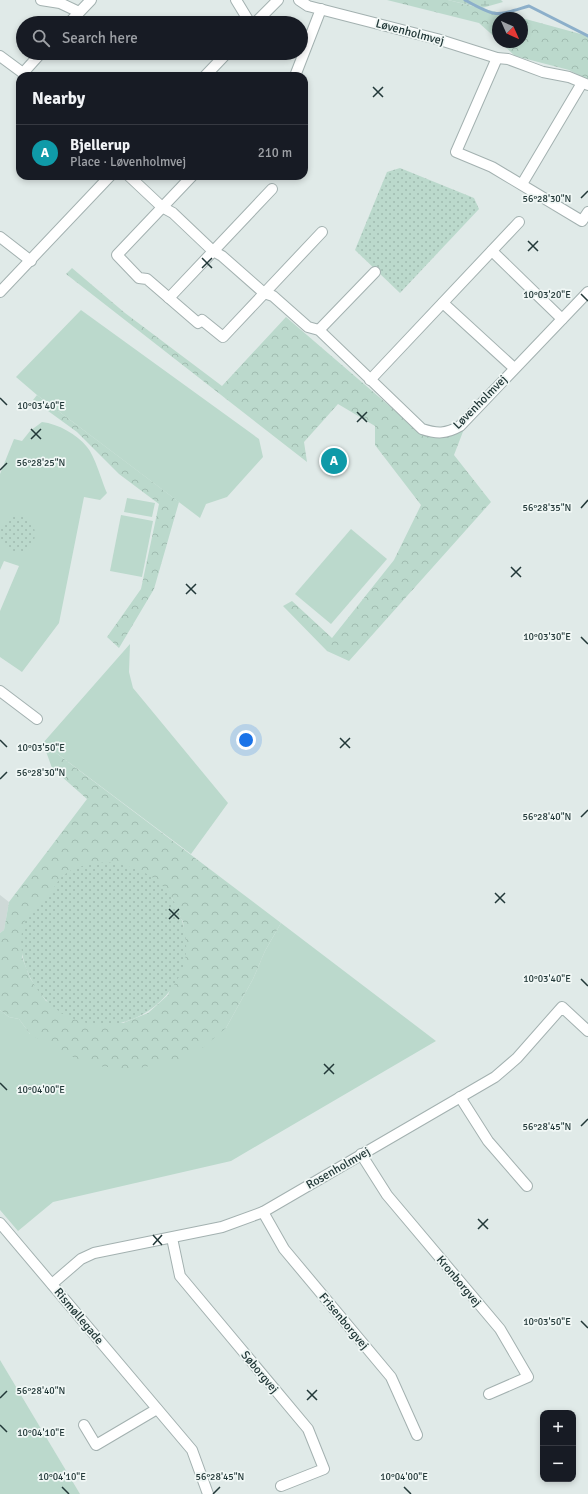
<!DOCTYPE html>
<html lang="en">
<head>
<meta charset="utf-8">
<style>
  :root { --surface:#171b24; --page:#20242c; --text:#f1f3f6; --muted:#9ea1a6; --line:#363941; --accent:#8c9099 }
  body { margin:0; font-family:Signika,sans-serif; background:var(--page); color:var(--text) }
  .controls { position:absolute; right:12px; bottom:12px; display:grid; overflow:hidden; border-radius:8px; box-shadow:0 2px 6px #0003 }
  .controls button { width:36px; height:36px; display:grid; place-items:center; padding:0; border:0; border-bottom:1px solid var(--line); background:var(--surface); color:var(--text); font:20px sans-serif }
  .compass { position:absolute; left:492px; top:12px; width:36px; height:36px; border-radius:50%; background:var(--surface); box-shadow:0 2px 6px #0003; rotate:135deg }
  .you { position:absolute; left:246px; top:740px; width:14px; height:14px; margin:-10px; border:3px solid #fff; border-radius:50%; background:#1a73e8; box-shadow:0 0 0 6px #1a73e833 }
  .badge { display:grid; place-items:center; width:26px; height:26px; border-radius:50%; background:var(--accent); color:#fff; font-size:13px; font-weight:700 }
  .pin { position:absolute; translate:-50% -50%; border:2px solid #fff; box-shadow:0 1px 4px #0006 }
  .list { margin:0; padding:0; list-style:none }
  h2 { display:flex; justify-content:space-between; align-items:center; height:52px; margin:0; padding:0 16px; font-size:17px }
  h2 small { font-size:13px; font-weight:400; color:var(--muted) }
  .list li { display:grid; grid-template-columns:26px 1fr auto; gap:12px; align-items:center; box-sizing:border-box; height:56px; padding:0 16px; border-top:1px solid var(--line) }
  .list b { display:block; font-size:15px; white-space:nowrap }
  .list p { margin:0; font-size:13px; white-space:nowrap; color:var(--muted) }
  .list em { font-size:13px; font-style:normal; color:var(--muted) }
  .icon { flex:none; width:22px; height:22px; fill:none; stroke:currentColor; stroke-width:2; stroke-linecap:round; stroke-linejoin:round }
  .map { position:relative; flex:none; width:588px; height:1494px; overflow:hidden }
  .search { position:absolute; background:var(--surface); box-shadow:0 2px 6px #0003; left:16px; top:16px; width:292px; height:44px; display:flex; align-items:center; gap:10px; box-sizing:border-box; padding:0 14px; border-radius:22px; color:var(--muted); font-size:15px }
  .panel { position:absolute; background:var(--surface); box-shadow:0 2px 6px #0003; left:16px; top:72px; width:292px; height:108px; border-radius:12px }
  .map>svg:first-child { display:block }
</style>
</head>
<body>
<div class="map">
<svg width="588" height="1494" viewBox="0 0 588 1494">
  <defs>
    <pattern id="forest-crowns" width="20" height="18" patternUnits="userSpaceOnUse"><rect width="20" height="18" fill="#bbd9cc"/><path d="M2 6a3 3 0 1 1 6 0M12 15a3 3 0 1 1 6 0" fill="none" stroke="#a0bbb0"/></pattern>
    <pattern id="wetland-marsh" width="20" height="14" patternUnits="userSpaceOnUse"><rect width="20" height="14" fill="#bbd9cc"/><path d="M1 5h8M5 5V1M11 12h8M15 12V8" fill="none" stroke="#a0bbb0"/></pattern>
    <pattern id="park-dots" width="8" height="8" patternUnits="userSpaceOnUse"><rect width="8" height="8" fill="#bbd9cc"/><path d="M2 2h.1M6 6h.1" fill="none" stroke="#a0bbb0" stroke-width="1.8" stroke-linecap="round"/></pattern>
  </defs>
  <rect width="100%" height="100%" fill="#e0eae8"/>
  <polygon fill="#ced9d7" points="0,895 9,902 4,930 0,933"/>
  <g fill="#bbd9cc">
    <polygon points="81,310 259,439 263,457 227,497 206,504 200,518 37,395 16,377"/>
    <path d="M42,422c16,2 35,12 45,25 8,9 15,35 20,46l-7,7 -16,-3 -25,126 -37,49 -22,-15v-46l19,-45 -15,-5 -4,9v-96l14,-35 8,2 8,-10z"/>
    <polygon points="127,498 155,503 152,517 124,512"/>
    <polygon points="121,515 153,521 142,577 110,571"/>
    <polygon points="351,529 387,559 331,624 295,594"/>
    <polygon points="130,644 129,672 133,688 228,803 191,854 43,743"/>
    <polygon points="281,923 436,1041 231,1161 53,1202 18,1231 0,1210 0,1010 9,1017 19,1019 30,1034 226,1028 253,979 265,951"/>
    <polygon points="0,1360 80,1494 0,1494"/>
  </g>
  <g fill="url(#forest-crowns)" fill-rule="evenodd">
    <polygon points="387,0 448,0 521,18 498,18 498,40 479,23"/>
    <polygon points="522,18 588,36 588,80 569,70 515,56 500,42 522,42"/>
    <path d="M72,268l53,45 97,73 64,-69 135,116c19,5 25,7 43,-4l-10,26 37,47 -142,159 -22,-10 -44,-45 9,-5 40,37 62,-78 27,-55 -46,-60v-19l-37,-22 -34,38 3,20 -241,-188z"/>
    <polygon points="37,395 179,502 154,589 119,648 107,637 141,589 159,504 119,474 77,432 33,400"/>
    <path d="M43,743l238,180 -16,28 -12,28 -27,49 -25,21 -28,13 -40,7 -38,-3 -32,-13 -33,-19 -11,-15 -10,-2 -9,-7v-77l4,-3 5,-28 78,-103 -35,-31zM64,875l108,23 11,24 3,26 -18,47 -20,18 -25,10 -77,-22 -16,-23 -8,-21 5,-40 26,-26z"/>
  </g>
  <polygon fill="url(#wetland-marsh)" points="448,0 501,0 503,2 482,8"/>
  <g fill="url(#park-dots)">
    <polygon points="400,168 474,198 479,209 400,293 355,250 387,172"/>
    <circle cx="17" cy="534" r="18"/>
    <path d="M107,862c17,3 33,6 48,17 26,20 40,66 25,96 -36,69 -126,66 -154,-7 -6,-17 -7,-34 0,-50 4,-8 15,-16 21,-22 7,-6 10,-16 17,-21 11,-10 28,-11 43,-13z"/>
  </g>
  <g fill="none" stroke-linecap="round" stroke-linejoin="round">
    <path stroke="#8cafca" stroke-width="3" d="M465,0c32,18 30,16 64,6l59,30"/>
    <defs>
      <g id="minor">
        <polyline points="41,0 60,3 79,12"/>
        <polyline points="236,0 250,23"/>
        <polyline points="299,0 308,6 437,39 497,58 508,59 543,72 569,77 588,85"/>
        <polyline points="69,23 91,0"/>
        <polyline points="255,23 278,0"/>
        <polyline points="0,56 27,76"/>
        <polyline points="497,58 456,152 492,167 582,221 588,212"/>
        <polyline points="23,73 41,53"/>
        <polyline points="205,76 227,53"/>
        <polyline points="295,76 321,9"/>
        <path d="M129,176l33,31 11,6 40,38 9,5 42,37 9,3 35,31 11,3 103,99c15,5 24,5 38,-3l128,-134"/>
        <polyline points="192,176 117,255 139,278 147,279 198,323 202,320 223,337 322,232"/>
        <polyline points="522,184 582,83"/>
        <polyline points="0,237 31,261"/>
        <polyline points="492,251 562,319"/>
        <polyline points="0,292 110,176"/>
        <polyline points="169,298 272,189"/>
        <polyline points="443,303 514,368"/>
        <polyline points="319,330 375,272"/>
        <polyline points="370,380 519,222"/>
        <polyline points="0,691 37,719"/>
        <polyline points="460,1097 488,1141 527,1186"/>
        <polyline points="361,1154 387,1195 500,1329 528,1377 489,1394"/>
        <polyline points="263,1212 284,1249 391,1377 417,1435"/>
        <polyline points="0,1223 192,1450 208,1494"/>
        <polyline points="172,1238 180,1276 308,1429 324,1469 281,1486"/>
        <polyline points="52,1284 81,1259 94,1253 222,1227 263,1212 495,1077 517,1058 562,1007 588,1031"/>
        <polyline points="84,1425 96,1445 157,1409"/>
      </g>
    </defs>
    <use href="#minor" stroke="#a3b1b0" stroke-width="12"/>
    <use href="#minor" stroke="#fff" stroke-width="10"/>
  </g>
  <path fill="none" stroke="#223838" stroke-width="1.5" d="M373,87l10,10M373,97l10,-10M581,198l7,-7M528,241l10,10M528,251l10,-10M202,258l10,10M202,268l10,-10M581,294l7,7M0,398l7,7M357,412l10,10M357,422l10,-10M31,429l10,10M31,439l10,-10M0,470l7,-7M581,508l7,-8M511,567l10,10M511,577l10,-10M186,584l10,10M186,594l10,-10M581,637l7,7M340,738l10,10M0,740l7,7M340,748l10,-10M0,779l7,-7M581,817l7,-7M495,893l10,10M495,903l10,-10M169,909l10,10M169,919l10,-10M581,979l7,7M324,1064l10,10M324,1074l10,-10M0,1083l7,7M581,1126l7,-7M478,1219l10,10M478,1229l10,-10M153,1235l9,10M153,1245l9,-10M581,1321l7,7M307,1390l10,10M0,1398l7,-7M307,1400l10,-10M0,1425l7,7M62,1487l7,7M404,1487l7,7M213,1494l7,-7"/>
  <g text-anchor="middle" stroke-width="3.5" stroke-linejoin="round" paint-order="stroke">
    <g font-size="12" fill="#223838" stroke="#f0f7f5">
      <text transform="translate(410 32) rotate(15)" y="4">Løvenholmvej</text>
      <text transform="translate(480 402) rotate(-45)" y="4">Løvenholmvej</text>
      <text transform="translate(338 1168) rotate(-30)" y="4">Rosenholmvej</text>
      <text transform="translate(459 1281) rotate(50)" y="4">Kronborgvej</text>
      <text transform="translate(79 1316) rotate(50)" y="4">Rismøllegade</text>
      <text transform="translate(344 1321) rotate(50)" y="4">Frisenborgvej</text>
      <text transform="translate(260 1372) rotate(50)" y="4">Søborgvej</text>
    </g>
  </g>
  <g font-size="10" text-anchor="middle" fill="#223838" stroke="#f0f7f5" stroke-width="3.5" stroke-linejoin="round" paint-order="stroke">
    <text x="547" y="202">56°28'30"N</text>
    <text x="547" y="298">10°03'20"E</text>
    <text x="41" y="409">10°03'40"E</text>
    <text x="41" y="466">56°28'25"N</text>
    <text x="547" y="511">56°28'35"N</text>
    <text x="547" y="640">10°03'30"E</text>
    <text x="41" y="751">10°03'50"E</text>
    <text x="41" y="776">56°28'30"N</text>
    <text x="547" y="820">56°28'40"N</text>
    <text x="547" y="982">10°03'40"E</text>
    <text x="41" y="1093">10°04'00"E</text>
    <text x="547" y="1130">56°28'45"N</text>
    <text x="547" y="1325">10°03'50"E</text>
    <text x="41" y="1394">56°28'40"N</text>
    <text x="41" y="1436">10°04'10"E</text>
    <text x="62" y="1480">10°04'10"E</text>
    <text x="220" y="1480">56°28'45"N</text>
    <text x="404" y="1480">10°04'00"E</text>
  </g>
</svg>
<div class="controls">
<button>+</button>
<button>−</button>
</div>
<svg class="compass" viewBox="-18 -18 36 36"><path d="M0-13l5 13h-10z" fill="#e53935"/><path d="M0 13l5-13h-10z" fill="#9ea1a6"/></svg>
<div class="you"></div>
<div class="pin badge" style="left:334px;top:461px;background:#0f9aa8">A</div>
<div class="search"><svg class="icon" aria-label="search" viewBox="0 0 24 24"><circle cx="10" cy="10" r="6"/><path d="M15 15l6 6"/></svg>Search here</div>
<section class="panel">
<h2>Nearby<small></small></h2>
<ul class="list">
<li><span class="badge" style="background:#0f9aa8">A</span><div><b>Bjellerup</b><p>Place · Løvenholmvej</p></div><em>210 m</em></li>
</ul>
</section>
</div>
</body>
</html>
